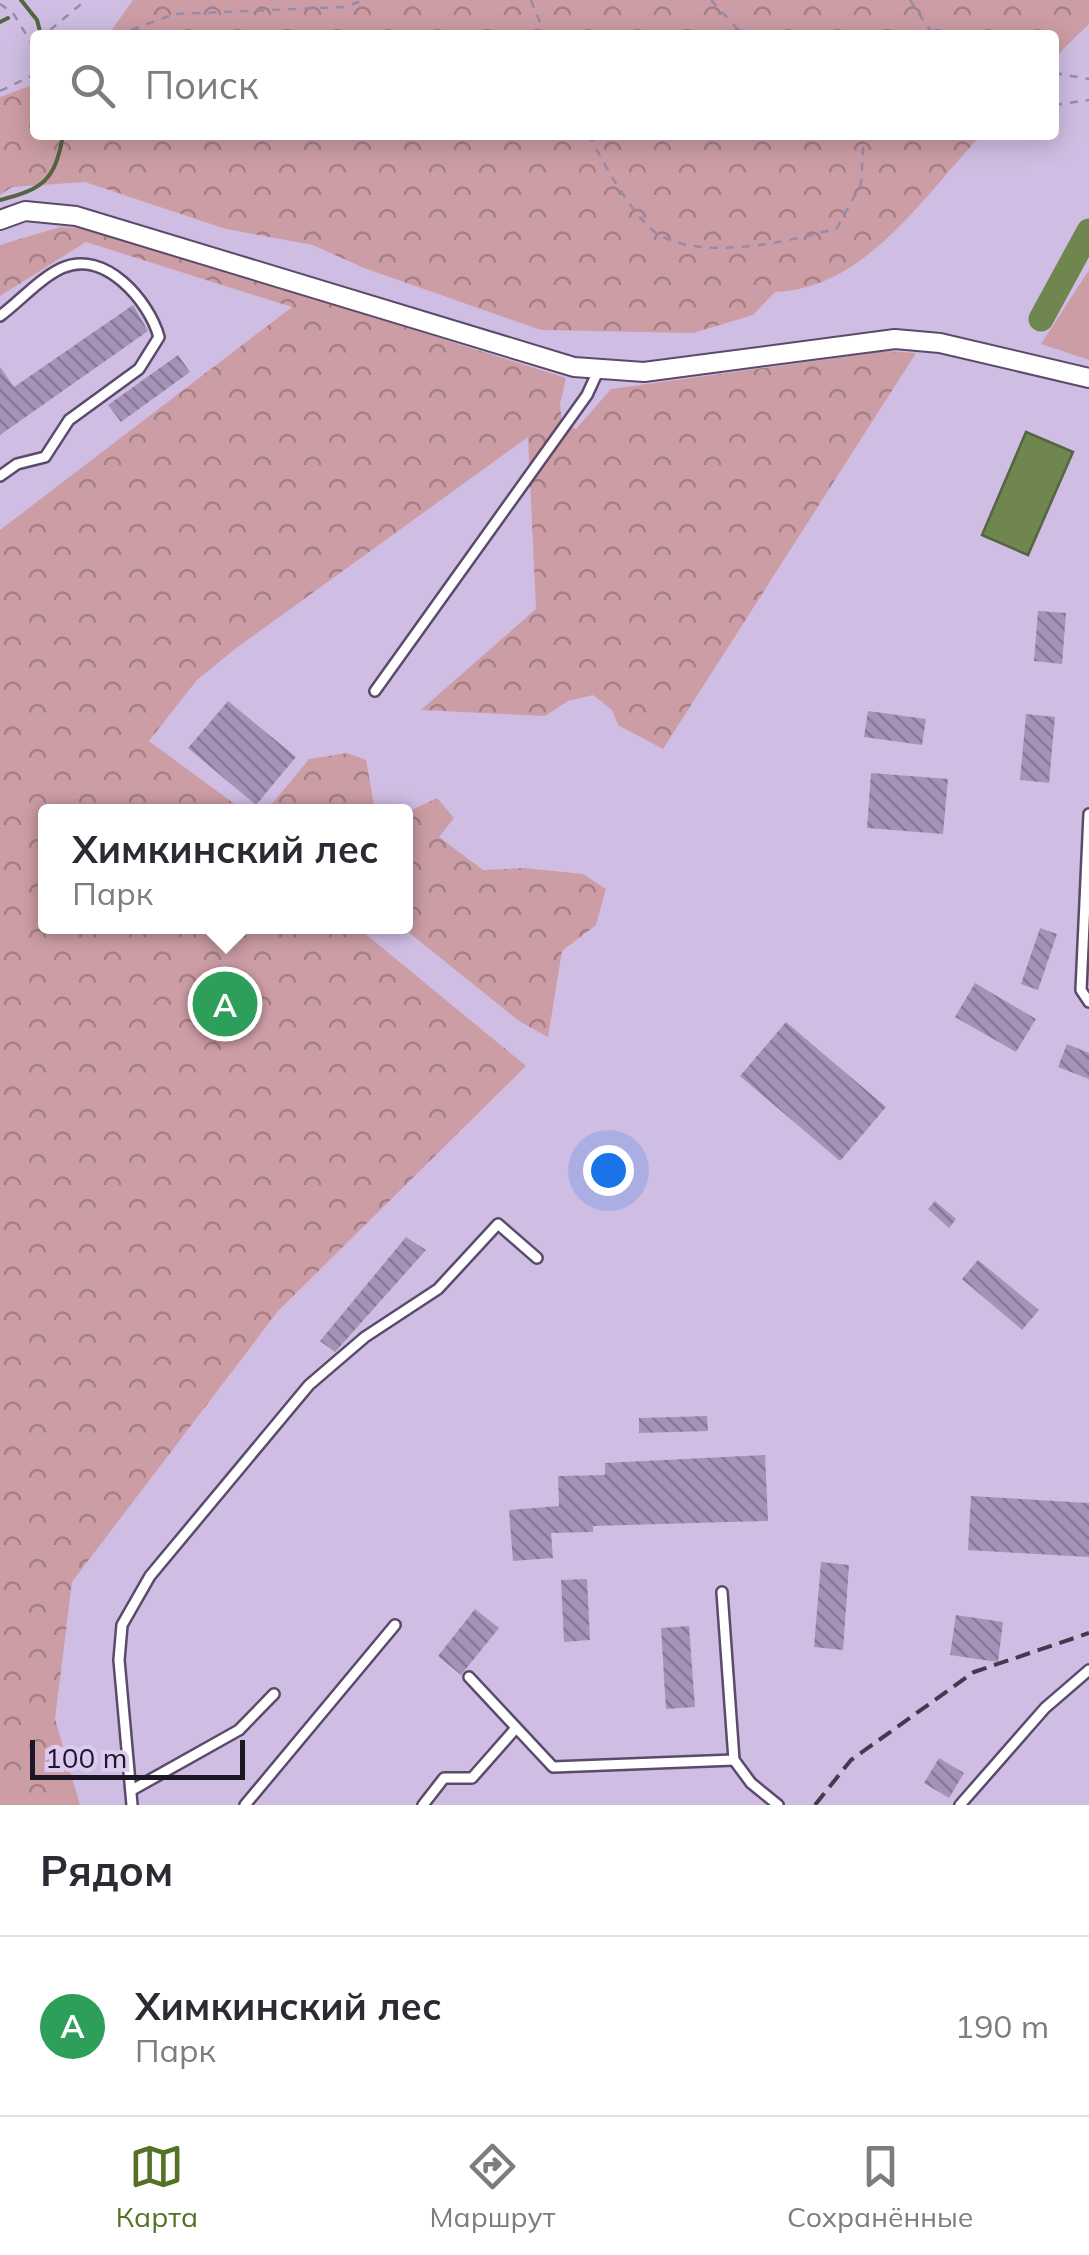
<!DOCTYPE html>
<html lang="ru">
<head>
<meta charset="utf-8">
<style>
  :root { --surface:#fff; --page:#f7f7f7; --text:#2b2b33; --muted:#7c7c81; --line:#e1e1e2; --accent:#547125 }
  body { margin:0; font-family:Mulish,sans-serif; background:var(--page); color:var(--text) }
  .scale { position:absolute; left:30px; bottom:25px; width:215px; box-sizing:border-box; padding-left:10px; border:5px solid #1d1624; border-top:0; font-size:28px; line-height:35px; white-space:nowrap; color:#1d1624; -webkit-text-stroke:8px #ddcaf0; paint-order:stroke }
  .you { position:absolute; left:608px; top:1170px; width:35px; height:35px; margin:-25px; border:8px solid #fff; border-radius:50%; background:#1a73e8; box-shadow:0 0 0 15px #1a73e833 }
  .badge { display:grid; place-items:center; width:65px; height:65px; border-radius:50%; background:var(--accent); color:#fff; font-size:32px; font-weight:700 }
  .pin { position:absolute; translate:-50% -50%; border:5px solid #fff; box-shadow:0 2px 10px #0006 }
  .popup { position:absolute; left:38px; top:804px; width:375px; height:130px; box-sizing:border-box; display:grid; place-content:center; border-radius:10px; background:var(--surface); filter:drop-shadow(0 2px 8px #0005); font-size:32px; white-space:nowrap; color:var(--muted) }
  .popup b { font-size:38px; color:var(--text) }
  .popup::after { content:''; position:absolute; left:50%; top:100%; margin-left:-20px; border:20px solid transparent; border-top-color:var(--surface) }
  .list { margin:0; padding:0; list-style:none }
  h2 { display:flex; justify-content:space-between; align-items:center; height:130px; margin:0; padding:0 40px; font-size:42px }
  h2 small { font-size:32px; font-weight:400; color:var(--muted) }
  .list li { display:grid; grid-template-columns:65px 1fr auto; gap:30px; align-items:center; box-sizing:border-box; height:180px; padding:0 40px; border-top:2px solid var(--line) }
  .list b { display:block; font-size:38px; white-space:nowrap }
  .list p { margin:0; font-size:32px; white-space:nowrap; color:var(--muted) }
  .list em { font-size:32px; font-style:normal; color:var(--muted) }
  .icon { flex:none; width:55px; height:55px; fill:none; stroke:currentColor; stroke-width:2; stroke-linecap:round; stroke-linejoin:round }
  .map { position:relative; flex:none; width:1089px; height:1805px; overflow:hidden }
  .search { position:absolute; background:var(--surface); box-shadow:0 5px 25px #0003; left:30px; right:30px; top:30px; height:110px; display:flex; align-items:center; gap:25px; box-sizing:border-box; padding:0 35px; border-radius:10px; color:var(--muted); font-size:38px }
  .sheet { height:310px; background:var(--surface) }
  nav { display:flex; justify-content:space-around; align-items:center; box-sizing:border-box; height:140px; border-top:2px solid var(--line); background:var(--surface); font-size:28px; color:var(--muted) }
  nav a { display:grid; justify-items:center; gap:5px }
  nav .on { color:var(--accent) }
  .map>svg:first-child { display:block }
</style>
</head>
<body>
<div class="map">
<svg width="1089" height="1805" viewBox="0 0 1089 1805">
  <defs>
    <pattern id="forest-crowns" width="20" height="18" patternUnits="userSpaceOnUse" patternTransform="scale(2.5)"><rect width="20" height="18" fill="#cd9da5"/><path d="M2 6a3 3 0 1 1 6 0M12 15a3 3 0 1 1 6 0" fill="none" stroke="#a67f86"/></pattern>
    <pattern id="building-back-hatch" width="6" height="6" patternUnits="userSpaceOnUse" patternTransform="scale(2.5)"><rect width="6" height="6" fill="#a593b7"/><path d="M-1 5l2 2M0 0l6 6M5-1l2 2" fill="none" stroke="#867795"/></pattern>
  </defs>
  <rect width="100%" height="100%" fill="#d0bde3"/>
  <polygon fill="#cd9da5" points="1089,270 1089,360 1041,344"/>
  <g fill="url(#forest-crowns)">
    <polygon points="133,0 1089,0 1089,24 1054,58 1054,35 108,35"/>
    <path d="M35,84v51h946c-57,61 -116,154 -206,157l-22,23 -60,18 -152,-3 -177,-62 -51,-23 -87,-16 -141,-47 -73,5 -12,8v-98z"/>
    <polygon points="60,227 94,229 566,378 560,404 562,424 576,429 611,389 886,351 916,353 663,749 618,725 612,710 593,695 568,701 545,716 421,710 536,609 528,437 235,649 197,680 149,741 244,811 45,812 45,926 357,927 526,1066 278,1311 72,1582 55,1719 80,1805 0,1805 0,530 292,307 86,242 0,296 0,245"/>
    <polygon points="347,753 366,760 375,811 260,811 272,804 309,759"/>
    <polygon points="437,798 454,818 439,837 483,870 524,868 583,874 606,889 596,925 562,951 548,1037 519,1021 402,927 405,813"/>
  </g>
  <polygon fill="#6f874e" stroke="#566541" stroke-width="2.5" points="1026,432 1073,452 1028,555 982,535"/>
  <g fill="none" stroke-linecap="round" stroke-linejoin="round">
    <g stroke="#566541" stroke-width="4">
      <polyline points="21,0 37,20 41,35"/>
      <polyline points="0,22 8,18"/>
      <path d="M0,200c43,-11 55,-19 63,-65"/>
    </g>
    <polyline stroke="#6f874e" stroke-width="25" points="1041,319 1089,231"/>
  </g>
  <g fill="url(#building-back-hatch)">
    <polygon points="133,305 148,331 0,435 0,367 14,387"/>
    <polygon points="178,355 190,372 121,422 108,405"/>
    <polygon points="1038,611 1066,613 1062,664 1034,661"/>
    <polygon points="228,701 296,757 256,805 188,748"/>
    <polygon points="868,711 926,719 922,745 864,737"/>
    <polygon points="1026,714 1055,717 1049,783 1020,780"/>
    <polygon points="871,773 948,779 943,834 867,828"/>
    <polygon points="1040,928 1057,934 1038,990 1021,984"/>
    <polygon points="975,983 1036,1019 1016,1052 955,1017"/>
    <polygon points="786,1022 886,1107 840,1161 740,1076"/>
    <polygon points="1067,1044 1089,1053 1089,1079 1058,1067"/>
    <polygon points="935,1201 956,1219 949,1228 928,1209"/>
    <polygon points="406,1237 426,1250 335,1352 320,1341"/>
    <polygon points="978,1260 1039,1310 1022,1330 962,1279"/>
    <polygon points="707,1416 708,1431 639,1433 639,1418"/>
    <polygon points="765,1455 768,1521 593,1526 593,1532 551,1533 553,1558 513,1561 509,1510 559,1506 558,1476 605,1475 605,1463"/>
    <polygon points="971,1496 1089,1503 1089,1557 968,1550"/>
    <polygon points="821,1562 849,1565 843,1650 814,1647"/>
    <polygon points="587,1579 590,1640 564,1642 561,1580"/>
    <polygon points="475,1609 499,1628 461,1675 438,1656"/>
    <polygon points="956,1615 1003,1622 998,1662 950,1655"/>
    <polygon points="689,1626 695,1707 666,1709 661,1628"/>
    <polygon points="939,1758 964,1773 949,1798 924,1783"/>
  </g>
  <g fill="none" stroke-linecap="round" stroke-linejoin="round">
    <defs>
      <g id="service">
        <path d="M0,316c19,-14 40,-38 62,-48 43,-19 87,33 97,69l-20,32 -70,51 -24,37 -28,7 -17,12"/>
        <polyline points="375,691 587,395 599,369"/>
        <polyline points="1089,814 1081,990 1089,1002"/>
        <polyline points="722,1592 734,1760 751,1783 778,1805"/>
        <polyline points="469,1677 553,1767 734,1760"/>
        <polyline points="132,1790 239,1730 274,1694"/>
        <polyline points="132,1805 119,1660 122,1625 150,1576 309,1385 365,1337 438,1289 498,1224 537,1258"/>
        <polyline points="245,1805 395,1625"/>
        <polyline points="423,1805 444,1778 472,1778 516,1728"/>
        <polyline points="960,1805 1045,1708 1089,1670"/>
      </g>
      <polyline id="minor" points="0,220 25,211 76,216 574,367 644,372 895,339 940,343 1089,378"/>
    </defs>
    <use href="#service" stroke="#5b4a6b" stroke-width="14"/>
    <use href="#minor" stroke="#5b4a6b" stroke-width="22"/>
    <g stroke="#998aa8" stroke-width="2.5" stroke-dasharray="8 8" stroke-linecap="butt">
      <polyline points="531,0 545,35"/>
      <polyline points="711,0 743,35"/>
      <polyline points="910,0 933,35"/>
      <polyline points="0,4 13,13 35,49"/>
      <polyline points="50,30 86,0"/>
      <polyline points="116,35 175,14 345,7 364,0"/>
      <polyline points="1054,73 1089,79"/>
      <polyline points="0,91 35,74"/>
      <polyline points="1054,105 1089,100"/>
      <path d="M589,135c14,27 45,86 72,101 45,24 129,6 176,-8l24,-44 3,-49"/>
      <polyline points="820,135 824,135"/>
    </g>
    <use href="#service" stroke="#fff" stroke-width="9"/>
    <use href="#minor" stroke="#fff" stroke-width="18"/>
    <polyline stroke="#433a4d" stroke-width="4" stroke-dasharray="15 8" stroke-linecap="butt" points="815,1805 851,1760 974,1672 1089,1633"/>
  </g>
</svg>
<div class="scale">100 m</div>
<div class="you"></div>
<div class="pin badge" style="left:225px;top:1004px;background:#2e9e5b">A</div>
<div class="popup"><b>Химкинский лес</b>Парк</div>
<div class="search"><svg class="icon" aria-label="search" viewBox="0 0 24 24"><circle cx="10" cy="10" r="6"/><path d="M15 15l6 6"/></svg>Поиск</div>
</div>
<section class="sheet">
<h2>Рядом<small></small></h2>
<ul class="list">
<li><span class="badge" style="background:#2e9e5b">A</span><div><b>Химкинский лес</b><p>Парк</p></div><em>190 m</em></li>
</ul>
</section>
<nav>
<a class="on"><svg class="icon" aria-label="map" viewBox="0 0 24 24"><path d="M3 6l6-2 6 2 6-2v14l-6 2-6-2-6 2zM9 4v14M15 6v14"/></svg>Карта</a>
<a><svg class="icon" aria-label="directions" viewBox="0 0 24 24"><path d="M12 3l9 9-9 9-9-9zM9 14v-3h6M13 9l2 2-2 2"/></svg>Маршрут</a>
<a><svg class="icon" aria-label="saved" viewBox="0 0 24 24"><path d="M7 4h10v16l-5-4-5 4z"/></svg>Сохранённые</a>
</nav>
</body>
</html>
